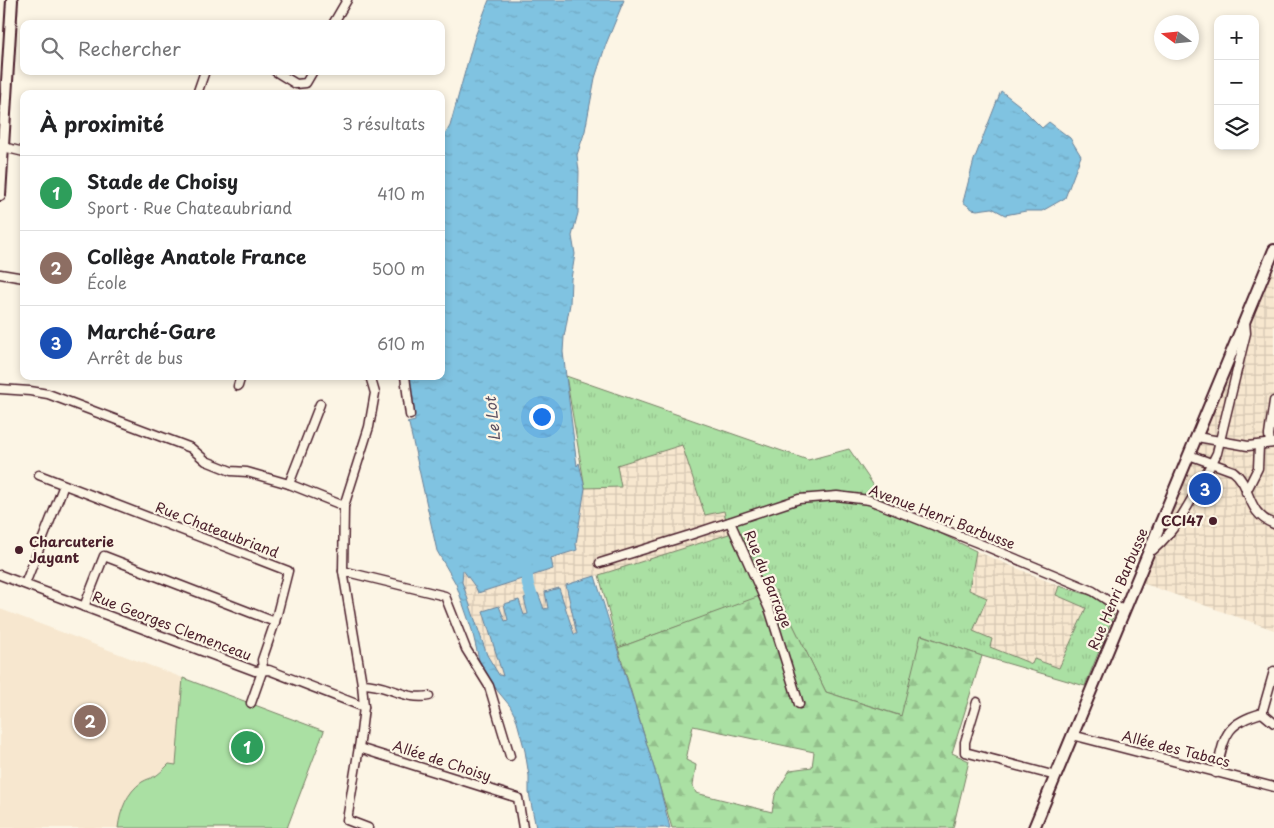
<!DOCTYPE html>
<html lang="fr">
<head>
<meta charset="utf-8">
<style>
  :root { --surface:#fff; --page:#f6f6f6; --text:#202124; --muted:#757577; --line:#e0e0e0; --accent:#4a1f2b }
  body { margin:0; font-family:"Playpen Sans",sans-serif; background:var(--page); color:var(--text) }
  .controls { position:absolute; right:15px; top:15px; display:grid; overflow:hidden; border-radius:10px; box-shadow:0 2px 8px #0003 }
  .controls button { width:45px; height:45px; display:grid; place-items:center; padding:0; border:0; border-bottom:1px solid var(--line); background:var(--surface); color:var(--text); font:25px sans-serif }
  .compass { position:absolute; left:1154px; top:15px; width:45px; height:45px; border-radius:50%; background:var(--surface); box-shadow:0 2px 8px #0003; rotate:285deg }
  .you { position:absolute; left:541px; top:416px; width:18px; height:18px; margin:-12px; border:4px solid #fff; border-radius:50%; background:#1a73e8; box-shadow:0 0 0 8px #1a73e833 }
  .badge { display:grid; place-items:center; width:32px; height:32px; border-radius:50%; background:var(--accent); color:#fff; font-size:16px; font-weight:700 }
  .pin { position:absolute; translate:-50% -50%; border:2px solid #fff; box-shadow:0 1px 5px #0006 }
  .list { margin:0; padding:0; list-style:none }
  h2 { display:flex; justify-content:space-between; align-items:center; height:65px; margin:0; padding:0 20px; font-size:21px }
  h2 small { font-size:16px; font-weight:400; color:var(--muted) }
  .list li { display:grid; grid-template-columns:32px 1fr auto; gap:15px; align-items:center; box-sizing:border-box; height:75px; padding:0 20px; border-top:1px solid var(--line) }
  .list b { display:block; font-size:19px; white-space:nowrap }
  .list p { margin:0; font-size:16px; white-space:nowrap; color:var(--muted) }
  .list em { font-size:16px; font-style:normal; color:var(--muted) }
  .icon { flex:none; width:28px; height:28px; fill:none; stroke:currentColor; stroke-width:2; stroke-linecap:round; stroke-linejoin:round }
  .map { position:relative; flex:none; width:1274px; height:828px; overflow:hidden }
  .search { position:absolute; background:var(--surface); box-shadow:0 2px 8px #0003; left:20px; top:20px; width:425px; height:55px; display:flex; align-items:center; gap:12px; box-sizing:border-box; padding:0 18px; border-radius:10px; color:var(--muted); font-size:19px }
  .panel { position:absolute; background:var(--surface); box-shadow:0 2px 8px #0003; left:20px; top:90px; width:425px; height:290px; border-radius:10px }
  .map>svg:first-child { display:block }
</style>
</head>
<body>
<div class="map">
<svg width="1274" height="828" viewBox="0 0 1274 828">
  <defs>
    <pattern id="industrial-grid" width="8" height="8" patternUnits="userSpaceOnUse" patternTransform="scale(1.25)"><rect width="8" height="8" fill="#f7e7cf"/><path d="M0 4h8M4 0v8" fill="none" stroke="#d5c6b2"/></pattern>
    <pattern id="grass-tufts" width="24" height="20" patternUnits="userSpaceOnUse" patternTransform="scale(1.25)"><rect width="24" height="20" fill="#aae0a3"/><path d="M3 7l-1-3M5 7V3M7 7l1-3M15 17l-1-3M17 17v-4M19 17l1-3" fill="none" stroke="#94c08c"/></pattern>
    <pattern id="forest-firs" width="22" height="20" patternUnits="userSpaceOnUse" patternTransform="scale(1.25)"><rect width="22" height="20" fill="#aae0a3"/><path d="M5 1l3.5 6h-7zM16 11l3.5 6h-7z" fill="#94c08c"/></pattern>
    <pattern id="water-ripples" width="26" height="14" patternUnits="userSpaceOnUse" patternTransform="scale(1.25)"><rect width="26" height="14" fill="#80c3e1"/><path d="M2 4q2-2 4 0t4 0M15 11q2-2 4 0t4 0" fill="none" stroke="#70a7c1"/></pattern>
  </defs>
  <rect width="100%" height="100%" fill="#fcf5e5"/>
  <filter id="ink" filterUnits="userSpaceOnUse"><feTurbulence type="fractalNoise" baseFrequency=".02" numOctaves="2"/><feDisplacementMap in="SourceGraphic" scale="10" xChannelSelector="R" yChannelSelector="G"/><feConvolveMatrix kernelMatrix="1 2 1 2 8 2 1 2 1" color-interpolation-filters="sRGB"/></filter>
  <g filter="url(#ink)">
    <polygon fill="#f7e7cf" points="0,609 183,678 176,765 169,764 156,775 147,779 120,817 118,828 0,828"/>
    <g fill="url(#industrial-grid)">
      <polygon points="1274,267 1274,630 1142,583"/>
      <polygon points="683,444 705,514 724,511 730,535 566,585 577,633 575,634 545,592 548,608 544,609 524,598 528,614 524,615 504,603 509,620 504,622 503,676 499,675 487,655 483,640 477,628 462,583 462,569 476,588 477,592 553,569 550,558 576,551 577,548 576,544 585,488 621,487 616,465"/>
      <polygon points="976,551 1059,586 1056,595 1086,608 1059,669 1035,659 1032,664 989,647 973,631 969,590 971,572"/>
    </g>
    <polygon fill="url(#grass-tufts)" stroke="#7a8067" points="566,376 808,460 849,449 889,508 976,551 969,590 987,598 973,631 992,639 990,647 1032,664 1034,659 1059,668 1086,608 1056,595 1059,586 1096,597 1114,614 1085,686 982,656 922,635 902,716 826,692 776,591 618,648 599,575 729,534 724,511 705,515 682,445 617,465 621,487 585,488"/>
    <path fill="url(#forest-firs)" stroke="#7a8067" fill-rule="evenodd" d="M776,590l50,102 75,24 20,-81 61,21 -30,97 17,8 -16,67h-281l-54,-180zM693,726l121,26 -2,15 -22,3 -15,25 -3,17 -76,-19 -3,-7 3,-21 -10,-5z"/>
    <path fill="#aae0a3" stroke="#7a8067" d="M183,678l141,53 -37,97h-169c2,-17 9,-36 24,-46 5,-3 10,-4 15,-7 4,-3 8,-7 12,-11l7,1z"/>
    <g fill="url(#water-ripples)" stroke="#6a8198">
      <polygon points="489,0 624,0 606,44 595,78 585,131 577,155 579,171 578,213 572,236 575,254 571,279 570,304 564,337 563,352 577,466 579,463 585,488 576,544 577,550 551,558 553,569 478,593 476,588 463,570 462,582 487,655 499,675 503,676 483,611 499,606 505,621 508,620 504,604 519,600 524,615 528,614 524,598 538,593 544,609 548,608 545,592 559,588 574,634 577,634 566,585 595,576 658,781 670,828 536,828 529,793 529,776 525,751 516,718 510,706 496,689 480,664 472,630 456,584 437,551 409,424 407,423 415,421 409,376 441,376 441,147 444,141 442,140 450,126 474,39"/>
      <polygon points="1001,91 1019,105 1042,128 1049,122 1070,138 1081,156 1065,198 1042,211 1026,211 1005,215 992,208 977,210 972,209 963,202 974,160"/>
    </g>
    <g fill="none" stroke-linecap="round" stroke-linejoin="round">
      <polyline stroke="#80c3e1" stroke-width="12" points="525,561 528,585 537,612"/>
      <defs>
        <g id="minor">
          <polyline points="333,24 347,0"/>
          <polyline points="275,71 296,84 306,83 313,71"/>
          <polyline points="197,94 205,71"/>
          <polyline points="3,147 24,152"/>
          <polyline points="0,274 24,278"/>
          <polyline points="405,376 410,415"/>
          <polyline points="238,386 241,376"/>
          <polyline points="0,389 30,391 48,394 191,448 206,461 231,471 247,472 289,484 344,506"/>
          <polyline points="1197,437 1248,446 1274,443"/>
          <polyline points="1270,443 1269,435 1274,401"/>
          <path d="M1189,455l44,16c19,14 12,42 41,53"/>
          <polyline points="39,475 288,571 275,622 262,660 263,669 251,703"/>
          <polyline points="289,484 320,404"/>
          <polyline points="1246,492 1258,468 1259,446"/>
          <polyline points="730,522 770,611 799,704"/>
          <path d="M1150,549l3,1c26,-22 42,-58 59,-87l5,-10 29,-120 -1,-12"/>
          <polyline points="600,563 690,535 799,499 837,496 869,500 978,543 1093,591 1124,611"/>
          <polyline points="343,571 445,596 466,649 489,686 510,756"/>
          <polyline points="0,575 255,671 269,670 364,707"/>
          <polyline points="25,584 64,485"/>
          <polyline points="84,607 104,556 275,622"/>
          <path d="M362,684c23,-1 44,17 67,12"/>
          <polyline points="977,702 965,742 965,752 1056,776"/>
          <polyline points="1262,713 1274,671"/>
          <polyline points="1262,713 1274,723"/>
          <polyline points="1072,735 1274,787"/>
          <polyline points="359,748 518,798 523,828"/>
          <path d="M1216,773c9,-36 7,-49 46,-60"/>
          <polyline points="368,828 347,820 360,741 364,707 362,684 343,571 344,506 369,427 375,393 370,376"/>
        </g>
        <g id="major">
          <polyline points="0,195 12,0"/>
          <polyline points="1034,828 1274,250"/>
        </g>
      </defs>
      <use href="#minor" stroke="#4a1f2b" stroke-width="11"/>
      <use href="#major" stroke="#4a1f2b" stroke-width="14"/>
      <use href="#minor" stroke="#fcf5e5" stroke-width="8"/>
      <use href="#major" stroke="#fcf5e5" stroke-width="10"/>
    </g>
  </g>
  <g fill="#4a1f2b" stroke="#fcf5e5" stroke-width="2">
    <circle cx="1213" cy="521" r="5"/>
    <circle cx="19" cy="550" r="5"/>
  </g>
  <g text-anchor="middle" stroke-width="4.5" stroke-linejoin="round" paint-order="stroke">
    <g font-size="14" fill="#4a1f2b" stroke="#fcf5e5">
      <text transform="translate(942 517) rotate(21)" y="5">Avenue Henri Barbusse</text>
      <text transform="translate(217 530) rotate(21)" y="5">Rue Chateaubriand</text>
      <text transform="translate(768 579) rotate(68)" y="5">Rue du Barrage</text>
      <text transform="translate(1118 589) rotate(-67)" y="5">Rue Henri Barbusse</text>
      <text transform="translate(172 626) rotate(21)" y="5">Rue Georges Clemenceau</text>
      <text transform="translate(1176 749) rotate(14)" y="5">Allée des Tabacs</text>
      <text transform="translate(442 761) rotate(18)" y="5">Allée de Choisy</text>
    </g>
    <g font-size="14" font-weight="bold" fill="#4a1f2b" stroke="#fcf5e5" text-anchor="end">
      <text x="1203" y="526">CCI47</text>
      <text x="29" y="547" text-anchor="start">Charcuterie<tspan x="29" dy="16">Jayant</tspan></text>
    </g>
    <g font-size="15" font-style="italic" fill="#5a5062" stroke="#fcf5e5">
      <text transform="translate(493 419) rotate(-96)" y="5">Le Lot</text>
    </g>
  </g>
</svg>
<div class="controls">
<button>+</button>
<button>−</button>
<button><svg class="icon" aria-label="layers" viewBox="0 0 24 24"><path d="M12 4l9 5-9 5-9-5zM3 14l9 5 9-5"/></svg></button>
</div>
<svg class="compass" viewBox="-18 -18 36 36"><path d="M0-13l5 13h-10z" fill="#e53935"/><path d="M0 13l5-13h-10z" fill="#757577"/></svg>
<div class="you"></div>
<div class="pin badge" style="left:247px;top:747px;background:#2e9e5b">1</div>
<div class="pin badge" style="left:90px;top:721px;background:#8d6e63">2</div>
<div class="pin badge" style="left:1205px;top:489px;background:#1a4fb4">3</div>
<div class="search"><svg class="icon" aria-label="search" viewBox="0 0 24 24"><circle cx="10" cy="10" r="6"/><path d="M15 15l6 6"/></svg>Rechercher</div>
<section class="panel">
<h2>À proximité<small>3 résultats</small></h2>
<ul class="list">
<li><span class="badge" style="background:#2e9e5b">1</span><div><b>Stade de Choisy</b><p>Sport · Rue Chateaubriand</p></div><em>410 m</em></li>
<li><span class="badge" style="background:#8d6e63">2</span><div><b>Collège Anatole France</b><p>École</p></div><em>500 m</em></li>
<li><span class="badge" style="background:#1a4fb4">3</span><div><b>Marché-Gare</b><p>Arrêt de bus</p></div><em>610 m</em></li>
</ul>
</section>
</div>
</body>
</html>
